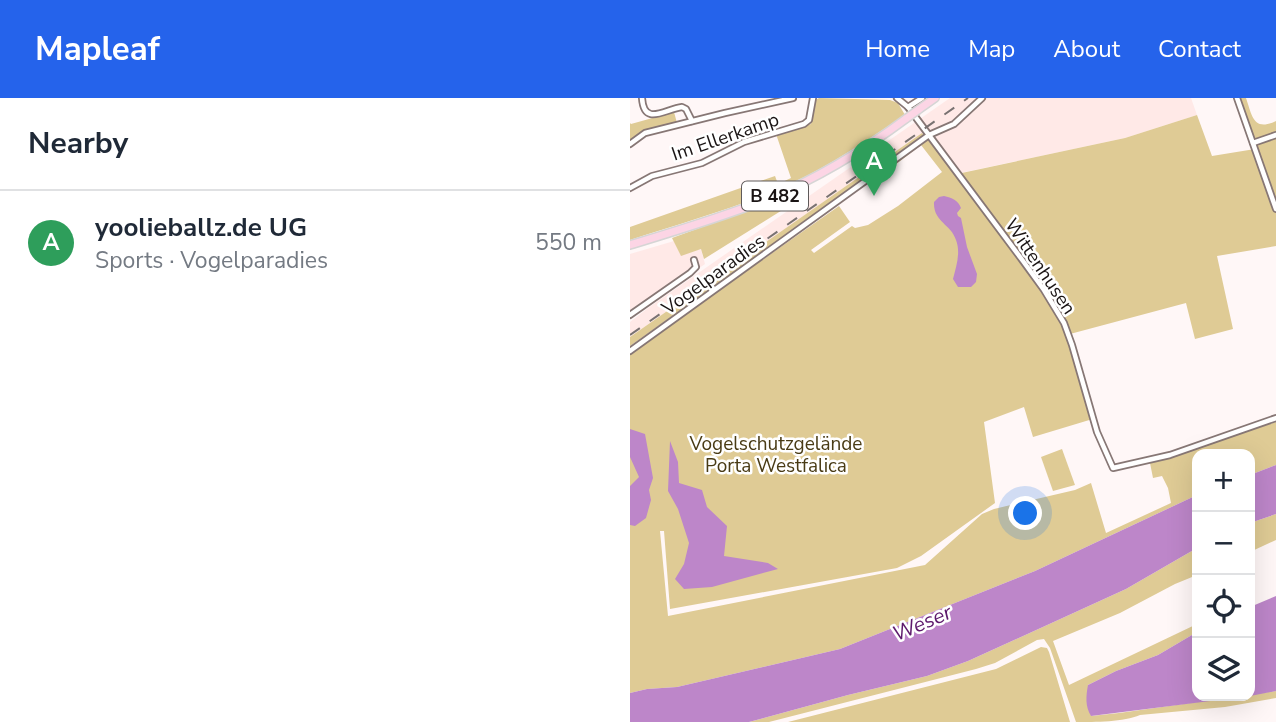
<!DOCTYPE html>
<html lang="en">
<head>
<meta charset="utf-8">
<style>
  :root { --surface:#fff; --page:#f2f2f3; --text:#1f2937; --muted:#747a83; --line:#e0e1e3; --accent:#2563eb }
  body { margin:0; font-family:"Nunito Sans",sans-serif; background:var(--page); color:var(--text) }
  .controls { position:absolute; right:21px; bottom:21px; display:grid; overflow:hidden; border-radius:14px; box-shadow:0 7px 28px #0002 }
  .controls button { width:63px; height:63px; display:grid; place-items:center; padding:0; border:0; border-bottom:2px solid var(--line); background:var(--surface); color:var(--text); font:35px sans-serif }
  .you { position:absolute; left:396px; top:416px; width:24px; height:24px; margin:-18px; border:5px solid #fff; border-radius:50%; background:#1a73e8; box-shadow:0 0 0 10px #1a73e833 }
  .badge { display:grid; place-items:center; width:46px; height:46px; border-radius:50%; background:var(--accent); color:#fff; font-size:23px; font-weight:700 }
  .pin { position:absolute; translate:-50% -58px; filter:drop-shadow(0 2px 4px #0008) }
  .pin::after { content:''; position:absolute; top:37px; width:24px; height:21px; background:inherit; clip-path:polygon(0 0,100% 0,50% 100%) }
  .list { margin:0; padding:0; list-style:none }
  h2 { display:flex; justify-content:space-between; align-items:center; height:91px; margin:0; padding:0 28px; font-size:30px }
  h2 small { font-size:23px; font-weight:400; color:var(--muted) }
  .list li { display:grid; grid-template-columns:46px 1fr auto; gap:21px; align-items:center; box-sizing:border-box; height:105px; padding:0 28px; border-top:2px solid var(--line) }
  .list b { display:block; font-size:26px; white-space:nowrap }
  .list p { margin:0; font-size:23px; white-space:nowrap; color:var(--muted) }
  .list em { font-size:23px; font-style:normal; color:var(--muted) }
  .icon { flex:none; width:38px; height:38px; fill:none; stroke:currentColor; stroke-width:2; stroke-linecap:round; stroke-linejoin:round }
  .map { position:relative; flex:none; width:646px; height:624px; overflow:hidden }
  header { display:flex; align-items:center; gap:42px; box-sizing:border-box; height:98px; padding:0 35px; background:var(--accent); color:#fff }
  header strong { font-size:33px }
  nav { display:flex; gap:38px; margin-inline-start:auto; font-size:24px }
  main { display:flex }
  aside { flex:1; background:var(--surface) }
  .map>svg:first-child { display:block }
</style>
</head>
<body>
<header>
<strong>Mapleaf</strong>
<nav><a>Home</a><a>Map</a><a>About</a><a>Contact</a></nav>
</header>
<main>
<aside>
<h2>Nearby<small></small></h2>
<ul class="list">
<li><span class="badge" style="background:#2e9e5b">A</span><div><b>yoolieballz.de UG</b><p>Sports · Vogelparadies</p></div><em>550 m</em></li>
</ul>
</aside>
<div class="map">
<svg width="646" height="624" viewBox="0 0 646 624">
  <rect width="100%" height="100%" fill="#fff7f7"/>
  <g fill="#ffe9e7">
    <polygon points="320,0 561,0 567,17 495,40 326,76 291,36 0,239 0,224 18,210"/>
    <polygon points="44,143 51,157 71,151 75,166 0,219 0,156"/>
  </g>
  <g fill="#dfcb95">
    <path d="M189,0l71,2 8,3 7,12c-36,24 -72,49 -111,67 -53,25 -109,40 -164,58v-13l145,-51 3,8 13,-6 -15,-44 35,-10 3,-23z"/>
    <path d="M608,0h8c6,17 7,34 30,23v77l-2,-1 2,8v41l-59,10 16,73 -38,10 -9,-36 -116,31 26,84 -63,19 -9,-30 -40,15 11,81 -74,53 -24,12 -227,41 -6,-78h-4l8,85 257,-51 57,-51 12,-5 81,-19 16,-7 15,50 65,-30 -3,-15 -6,-12 -9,2 -3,-15 126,-41v43l-26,10v-21h-53v41l-162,76 -195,78 -163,38 -30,2 -17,4v-340l209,-147 11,16 -39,28 3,3 38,-27 3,2 13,-3 30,-19 44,-34 -21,-27 -39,30 -90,56 -162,115v-9l292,-204 35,41 168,-36 72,-23 15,41 43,-7z"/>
    <polygon points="44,14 47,25 14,34 0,43 0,25 1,26"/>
    <polygon points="171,93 174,94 170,101 74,161 71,151 51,158 42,140"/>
    <polygon points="432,351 445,387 423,393 411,359"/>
    <polygon points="646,416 646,442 620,454 620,425"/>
    <path d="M567,450v27l-22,9 -55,29 -67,28 16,44 128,-61v8l-39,23 -42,16 -28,14 3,31 28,-3 157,-22v7l-51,9 -85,8c-16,7 -45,7 -64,7l-26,-74 -6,-9 -7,1 -42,23 -19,6 -207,53h-20l99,-27 79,-19 41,-15 158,-72z"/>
    <polygon points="411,549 417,550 419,554 440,624 158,624 366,571"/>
  </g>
  <g fill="#bd86c9">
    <path d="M314,98c8,2 14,4 17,12l-4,5 1,3 3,2 6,29 10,27 -1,8 -5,5h-13l-5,-8c3,-12 8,-26 3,-39 -5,-16 -23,-18 -22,-38l5,-5z"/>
    <polygon points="0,331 15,336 23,380 19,392 21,402 16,420 5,428 0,427 0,388 9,379 0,359"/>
    <polygon points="40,343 48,364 49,385 72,392 77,409 97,428 94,458 138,465 148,471 82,489 54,491 45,481 54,466 59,445 48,411 38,393"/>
    <polygon points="646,367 646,416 620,425 620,377"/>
    <polygon points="567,397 567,450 496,491 338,563 297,578 218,597 119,624 0,624 0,595 17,591 47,589 210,551 405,473"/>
    <polygon points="646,498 646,593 620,598 620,509"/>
    <path d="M567,534v64h53l-159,20c-6,-10 -5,-20 -3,-31l28,-14 42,-16z"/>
  </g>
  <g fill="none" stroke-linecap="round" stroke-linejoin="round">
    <defs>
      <g id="minor">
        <path d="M12,0c2,29 23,11 40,9l4,2 6,12"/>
        <polyline points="267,0 278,9 393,163 414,192 434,225 442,247 467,334 483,370 540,357 646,320"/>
        <polyline points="607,0 646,111"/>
        <polyline points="278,9 292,0"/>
        <polyline points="623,45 646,37"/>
        <polyline points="0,46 15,35 95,15 163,0"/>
        <polyline points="0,90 22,78 72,65 114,44 174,26 179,22 183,0"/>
        <polyline points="0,217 60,175 66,169 64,162"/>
        <polyline points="0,253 299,37 324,26 352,0"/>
      </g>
      <g id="primary">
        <polyline points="288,12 305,0"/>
        <path d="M0,147c46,-14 93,-28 138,-46 50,-21 96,-49 139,-81"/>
      </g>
    </defs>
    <use href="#minor" stroke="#877775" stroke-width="8"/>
    <use href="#primary" stroke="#d6d5d5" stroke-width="10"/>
    <use href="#minor" stroke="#fff" stroke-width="4.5"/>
    <use href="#primary" stroke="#fcd5e5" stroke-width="7"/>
    <polyline stroke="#797272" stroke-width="2" stroke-dasharray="12 12" stroke-linecap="butt" points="0,237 338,0"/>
    <defs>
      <polyline id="primary-bridge" points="277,20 288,12"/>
    </defs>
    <use href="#primary-bridge" stroke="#d6d5d5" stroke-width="10" stroke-linecap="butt"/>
    <use href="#primary-bridge" stroke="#fcd5e5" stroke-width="7"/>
  </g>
  <g text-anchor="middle" stroke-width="5" stroke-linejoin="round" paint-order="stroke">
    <rect fill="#fff" stroke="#5f5a5a" stroke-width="2" x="112" y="83.5" width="66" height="29" rx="5"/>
    <g font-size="18" font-weight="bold" fill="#1a1414">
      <text x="145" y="104">B 482</text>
    </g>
    <g font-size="19" fill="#1a1414" stroke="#fff">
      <text transform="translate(95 38) rotate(-19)" y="7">Im Ellerkamp</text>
      <text transform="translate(411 168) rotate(56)" y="7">Wittenhusen</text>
      <text transform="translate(83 176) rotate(-36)" y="7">Vogelparadies</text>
    </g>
    <g font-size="19" fill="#493b15" stroke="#fff">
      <text x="146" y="352">Vogelschutzgelände<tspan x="146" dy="22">Porta Westfalica</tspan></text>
    </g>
    <g font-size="21" font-style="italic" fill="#5d196c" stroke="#fff">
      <text transform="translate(292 525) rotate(-23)" y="7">Weser</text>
    </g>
  </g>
</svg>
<div class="controls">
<button>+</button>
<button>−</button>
<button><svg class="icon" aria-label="locate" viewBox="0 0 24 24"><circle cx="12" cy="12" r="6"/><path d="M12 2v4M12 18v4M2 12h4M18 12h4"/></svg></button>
<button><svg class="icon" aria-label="layers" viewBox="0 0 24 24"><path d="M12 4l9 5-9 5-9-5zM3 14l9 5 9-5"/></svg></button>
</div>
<div class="you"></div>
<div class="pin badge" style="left:244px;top:98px;background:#2e9e5b">A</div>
</div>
</main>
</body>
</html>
